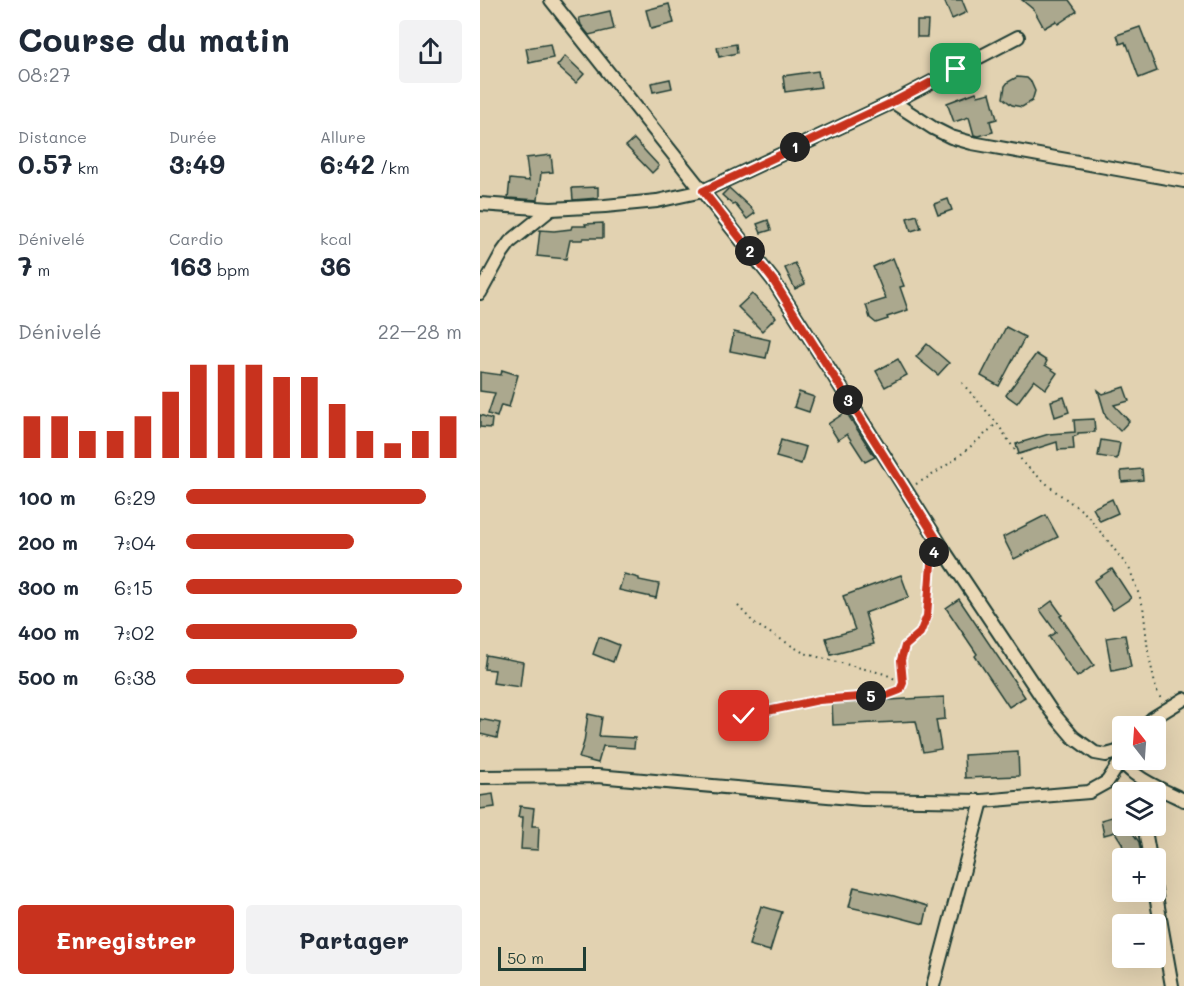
<!DOCTYPE html>
<html lang="fr">
<meta charset="utf-8">
<style>
:root{--surface:#fff;--page:#f2f2f3;--text:#1f2937;--muted:#747a83;--accent:#c8321e}
body{margin:0;font-family:Mali,sans-serif;background:var(--page);color:var(--text);height:100vh;display:flex;flex-direction:column;font-size:22px;white-space:nowrap}
*{box-sizing:border-box;margin:0}
p{font-size:20px;color:var(--muted)}
.icon{flex:none;width:33px;height:33px;fill:none;stroke:currentColor;stroke-width:2;stroke-linecap:round;stroke-linejoin:round}
.map{position:relative;flex:1;overflow:hidden}
.drawer{display:flex;flex-direction:column;background:var(--surface);width:480px}
.drawer>*{flex:none}
.needle{width:39px;rotate:343deg}
.tools{position:absolute;left:632px;top:716px;display:grid;gap:12px}
.tools a{display:grid;place-items:center;width:54px;height:54px;border-radius:6px;background:var(--surface);box-shadow:0 6px 24px #0002;font-size:30px}
.scale{position:absolute;left:18px;bottom:15px;width:88px;box-sizing:border-box;padding-left:6px;border:3px solid #1f3d34;border-top:0;font-size:16px;line-height:21px;white-space:nowrap;color:#1f3d34;-webkit-text-stroke:4px #ead8b6;paint-order:stroke}
.pin{position:absolute;display:grid;place-items:center;width:51px;height:51px;color:#fff;margin:-26px;border-radius:12px;box-shadow:0 3px 9px #0006}
.km{position:absolute;width:30px;height:30px;margin:-15px;border-radius:50%;background:#222;color:#fff;font-size:16px;line-height:30px;text-align:center}
.round{display:grid;place-items:center;flex:none;width:63px;height:63px;border-radius:6px;background:var(--page)}
.head{display:flex;align-items:center;justify-content:space-between;height:102px;padding:0 18px}
h1{font-size:33px;font-weight:800;line-height:45px}
.metrics{display:grid;grid-template-columns:repeat(3,1fr);gap:9px;height:102px;padding:6px 18px}
.metrics div{display:grid;align-content:center}
.metrics b{font-size:26px;font-weight:800}
.metrics small{font-size:16px;font-weight:400}
.metrics p{font-size:16px}
.chart{height:168px;padding:12px 18px}
.chart p{display:flex;justify-content:space-between}
.chart svg{width:100%;height:108px;margin-top:6px;stroke:var(--accent);stroke-width:6}
.action{display:flex;gap:12px;margin-top:auto;padding:12px 18px}
.action a{flex:1;height:69px;border-radius:6px;background:var(--accent);color:#fff;font-size:24px;font-weight:800;line-height:69px;text-align:center}
.action a+a{background:var(--page);color:var(--text)}
ul{padding:0 18px;list-style:none;font-size:20px}
li{display:grid;grid-template-columns:96px 72px 1fr;align-items:center;height:45px}
li i{height:15px;border-radius:8px;background:var(--accent)}
main{display:flex;flex:1;min-height:0}
.map>svg:first-child{display:block}
.building{fill:#aba88e;stroke:#1f3d34;stroke-width:1.5}
.lines{fill:none;stroke-linecap:round;stroke-linejoin:round}
.minor-casing{stroke:#1f3d34;stroke-width:16}
.path{stroke:#1f3d34;stroke-width:2;stroke-dasharray:1.5 4.5;stroke-linecap:butt}
.minor{stroke:#ead8b6;stroke-width:12}
.route-casing{stroke:#fff;stroke-width:12}
.route{stroke:#c8321e;stroke-width:8}
</style>
<main>
<section class="drawer">
<div class="head"><div><h1>Course du matin</h1><p>08:27</p></div><a class="round"><svg class="icon" aria-label="share" viewBox="0 0 24 24"><path d="M12 15V3M7 8l5-5 5 5M5 13v7h14v-7"/></svg></a></div>
<div class="metrics">
<div><p>Distance</p><b>0.57<small> km</small></b></div>
<div><p>Durée</p><b>3:49</b></div>
<div><p>Allure</p><b>6:42<small> /km</small></b></div>
</div>
<div class="metrics">
<div><p>Dénivelé</p><b>7<small> m</small></b></div>
<div><p>Cardio</p><b>163<small> bpm</small></b></div>
<div><p>kcal</p><b>36</b></div>
</div>
<div class="chart"><p><span>Dénivelé</span>22–28 m</p>
<svg viewBox="0 0 160 44" preserveAspectRatio="none"><path d="M5 44V27M15 44V27M25 44V33M35 44V33M45 44V27M55 44V17M65 44V6M75 44V6M85 44V6M95 44V11M105 44V11M115 44V22M125 44V33M135 44V38M145 44V33M155 44V27"/></svg>
</div>
<ul>
<li><b>100 m</b>6:29<i style="width:87%"></i></li>
<li><b>200 m</b>7:04<i style="width:61%"></i></li>
<li><b>300 m</b>6:15<i style="width:100%"></i></li>
<li><b>400 m</b>7:02<i style="width:62%"></i></li>
<li><b>500 m</b>6:38<i style="width:79%"></i></li>
</ul>
<div class="action"><a>Enregistrer</a><a>Partager</a></div>
</section>
<div class="map">
<svg width="704" height="986" viewBox="0 0 704 986">
<rect width="100%" height="100%" fill="#e2d2b1"/>
<filter id="ink" filterUnits="userSpaceOnUse"><feTurbulence type="fractalNoise" baseFrequency=".0167" numOctaves="2"/><feDisplacementMap in="SourceGraphic" scale="12" xChannelSelector="R" yChannelSelector="G"/><feConvolveMatrix kernelMatrix="1 2 1 2 8 2 1 2 1" color-interpolation-filters="sRGB"/></filter>
<g filter="url(#ink)">
<g class="building">
<path d="M464,0h18l5,12 -15,7z"/>
<path d="M542,0h47l8,11 -19,13 -2,-3 -12,7 -10,-18z"/>
<path d="M189,4l5,19 -23,6 -5,-19z"/>
<path d="M130,11l4,18 -25,6 -8,-10 -2,-7z"/>
<path d="M437,21h11l-1,16h-10z"/>
<path d="M660,27l17,44 -18,7 -12,-34 -1,1 -1,-3 -5,2 -3,-9z"/>
<path d="M70,44l3,14 -24,5 -3,-15z"/>
<path d="M256,44l1,9 -18,4 -2,-10z"/>
<path d="M85,56l19,18 -8,9 -19,-17z"/>
<path d="M338,71l3,16 -36,5 -2,-16z"/>
<path d="M537,77l10,1 4,4 4,9 -3,10 -10,6 -10,-2 -9,-7 2,-12 3,-4z"/>
<path d="M190,79l2,9 -19,4 -2,-9z"/>
<path d="M496,92l2,4 12,-3 7,26 -7,2 3,11 -14,4 -5,-1 -5,-18 -15,5 -7,-19z"/>
<path d="M154,139l25,27 -7,7 -26,-27z"/>
<path d="M71,155l2,17 -12,1 -3,27 -30,-2 2,-19 19,2 -3,-23z"/>
<path d="M118,187v11l-25,2 -1,-12z"/>
<path d="M249,188l22,20 4,5 -8,6 -12,-15 -2,1 -11,-10z"/>
<path d="M468,199l4,11 -14,5 -4,-11z"/>
<path d="M437,215l4,13 -10,3 -4,-13z"/>
<path d="M288,220l3,10 -10,3 -4,-9z"/>
<path d="M123,223v15h-20l-1,2h-12l-4,19 -29,-3 3,-26 14,1 17,-2 1,-3h14l-1,-2z"/>
<path d="M413,258l11,28 -4,1 8,23 -21,7 1,2 -12,4 -6,-5 -4,-13 20,-6 -13,-32z"/>
<path d="M315,263l10,21 -10,5 -10,-21z"/>
<path d="M272,294l24,23 -14,14 -24,-24z"/>
<path d="M526,327l19,10 -26,49 -18,-10z"/>
<path d="M254,332l36,8 -4,18 -36,-7z"/>
<path d="M447,344l22,19 -11,12 -22,-18z"/>
<path d="M556,354l11,7 -2,4 12,8 -11,16 -12,-9 -17,23 -11,-8z"/>
<path d="M418,359l9,16 -22,12 -9,-16z"/>
<path d="M22,370l16,5 -9,32 -8,-2 -4,12 -9,-3 7,-21 -15,-2v-19l21,3z"/>
<path d="M644,387l5,14 -15,4 15,16 -9,10 -14,-14 -8,-27 5,4z"/>
<path d="M319,392l15,5 -5,15 -15,-5z"/>
<path d="M584,397l5,15 -14,5 -4,-16z"/>
<path d="M366,412l29,45 -10,5 -18,-28 -9,6 -10,-16z"/>
<path d="M0,415l12,4 -1,9 -11,-1z"/>
<path d="M614,419l1,13 -17,1v2l-5,2 1,12 -16,1 -1,-8 -38,12 -3,-10 33,-10 26,-2 -1,-12z"/>
<path d="M301,440l25,7 -5,17 -25,-7z"/>
<path d="M621,440l19,3 -3,16 -19,-3z"/>
<path d="M662,469l1,11 -21,2 -1,-11z"/>
<path d="M632,499l6,14 -18,8 -7,-13z"/>
<path d="M566,515l12,22 -44,22 -11,-22z"/>
<path d="M632,569l19,29 -18,12 -19,-29z"/>
<path d="M144,574l15,4v2l20,4 -3,14 -37,-8z"/>
<path d="M421,575l8,22 -44,16 9,31 -43,11 -5,-17 29,-8 -12,-34z"/>
<path d="M479,599l66,98 -16,10 -34,-51 2,-2 -31,-46z"/>
<path d="M572,601l10,14 -2,1 34,49 -17,12 -28,-40 7,-5 -16,-22z"/>
<path d="M645,635l6,32 -19,4 -6,-33z"/>
<path d="M119,637l20,8 -6,17 -20,-8z"/>
<path d="M6,655l37,7 -3,25 -27,-4 2,-13 -11,-1z"/>
<path d="M464,697l1,22 -9,1 5,29 -18,3 -7,-31 -83,4 -1,-22z"/>
<path d="M108,714l14,3 -3,19 36,2 -1,10 -31,-2 -5,17 -19,-5 5,-16z"/>
<path d="M0,719l20,4 -3,15 -17,-4z"/>
<path d="M538,752l1,24 -54,2 -1,-23z"/>
<path d="M13,794l2,13 -15,2v-13z"/>
<path d="M40,806l14,2 -2,18h7l-1,24 -17,-1 2,-32h-5z"/>
<path d="M642,814v17l6,-5 11,16 3,16h-17l-3,-15 -7,-11 -11,3 -3,-15z"/>
<path d="M374,887l40,9 34,10 -4,18 -34,-9v1l-41,-9z"/>
<path d="M281,906l21,6 -12,39 -21,-6z"/>
</g>
<g class="lines">
<defs>
<g id="minor">
<path d="M71,0l222,280 174,275 104,156 22,26 22,16 11,2 11,-3 5,-4"/>
<path d="M413,102l40,26 18,9 21,6 212,38"/>
<path d="M0,204l71,5 54,-3 52,-5 46,-10 190,-89 125,-65"/>
<path d="M0,293l22,-40 8,-11 41,-33"/>
<path d="M665,726l8,-8 31,-19"/>
<path d="M639,756c8,20 46,35 65,44"/>
<path d="M0,777l117,-1 265,23 120,2 107,-9 18,-10 14,-21"/>
<path d="M664,825l6,33"/>
<path d="M675,890l17,96"/>
<path d="M453,986l49,-185"/>
</g>
</defs>
<use href="#minor" class="minor-casing"/>
<g class="path">
<path d="M482,383l35,40 27,41 31,27 29,21 28,34 18,24 13,36 5,45 8,38 5,10"/>
<path d="M436,484c31,-16 56,-38 81,-61"/>
<path d="M258,606l17,18 49,29 25,7 56,14 18,9"/>
<path d="M264,716l75,-16 68,-5 13,-5 3,-7 -2,-23 4,-14 15,-13 7,-17 6,-60"/>
</g>
<use href="#minor" class="minor"/>
</g>
</g>
<g class="lines" filter="url(#ink)">
<defs>
<path id="route" d="M264,716l75,-16 68,-5 13,-5 3,-7 -2,-23 4,-14 15,-13 7,-17 4,-52 5,-26 -163,-258 -70,-89 190,-89 63,-33"/>
</defs>
<use href="#route" class="route-casing"/>
<use href="#route" class="route"/>
</g>
</svg>
<div class="tools">
<a><svg class="needle" viewBox="-14 -14 28 28"><path d="M0-13l5 13h-10z" fill="#e53935"/><path d="M0 13l5-13h-10z" fill="#747a83"/></svg></a>
<a><svg class="icon" aria-label="layers" viewBox="0 0 24 24"><path d="M12 4l9 5-9 5-9-5zM3 14l9 5 9-5"/></svg></a>
<a>+</a>
<a>−</a>
</div>
<div class="scale">50 m</div>
<div class="pin" style="left:476px;top:69px;background:#1e9e55"><svg class="icon" aria-label="arrive" viewBox="0 0 24 24"><path d="M6 21V4h12l-3 4 3 4H6"/></svg></div>
<div class="pin" style="left:264px;top:716px;background:#d93025"><svg class="icon" aria-label="check" viewBox="0 0 24 24"><path d="M5 12l5 5 9-10"/></svg></div>
<b class="km" style="left:315px;top:147px">1</b>
<b class="km" style="left:270px;top:251px">2</b>
<b class="km" style="left:368px;top:400px">3</b>
<b class="km" style="left:454px;top:552px">4</b>
<b class="km" style="left:391px;top:696px">5</b>
</div>
</main>
